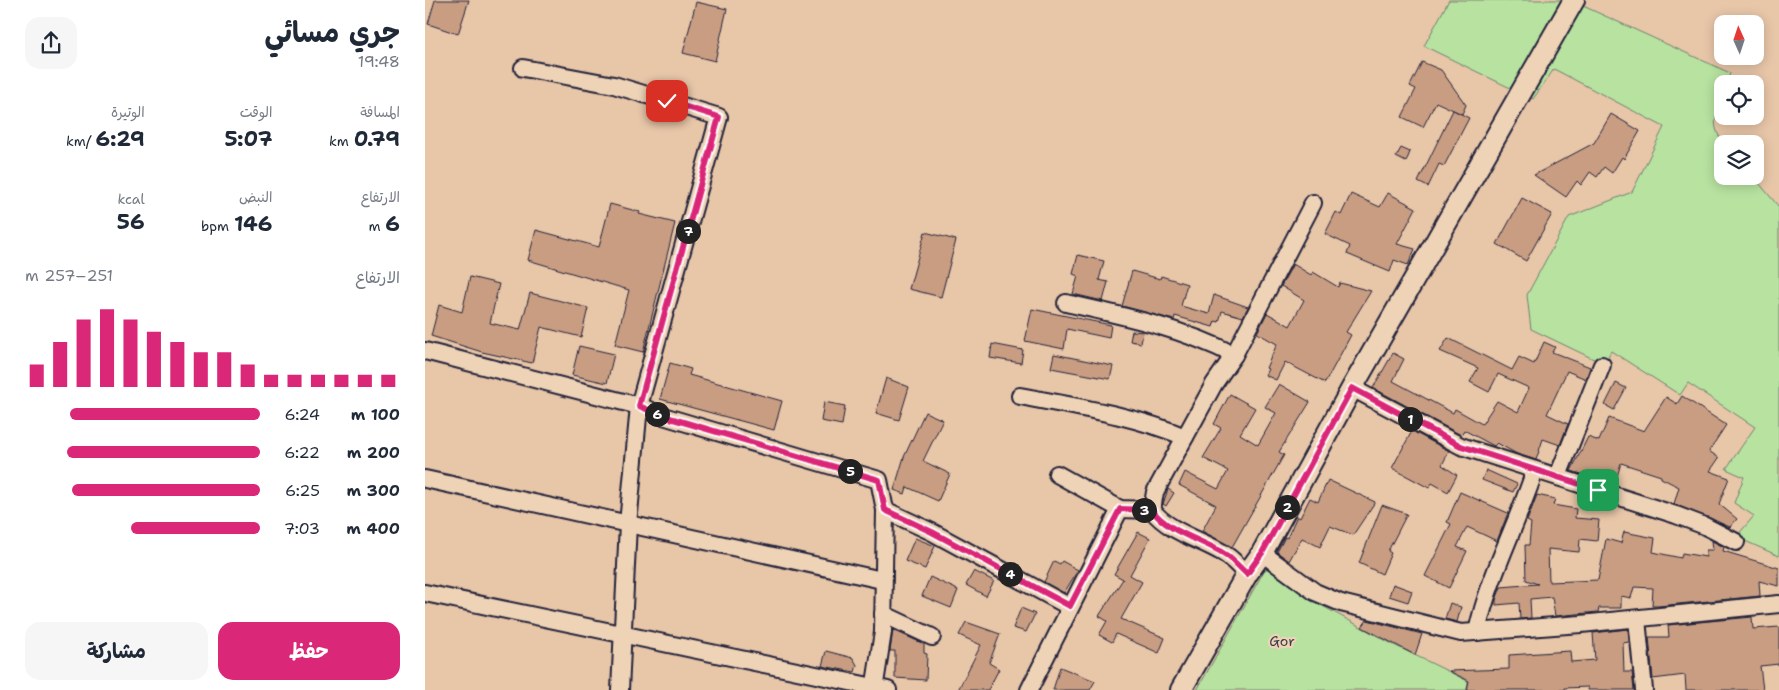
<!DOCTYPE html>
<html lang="ar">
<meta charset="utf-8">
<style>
:root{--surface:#fff;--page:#f6f6f7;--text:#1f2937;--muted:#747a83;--accent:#db2777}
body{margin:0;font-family:"Shantell Sans","Playpen Sans Arabic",sans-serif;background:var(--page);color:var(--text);direction:rtl;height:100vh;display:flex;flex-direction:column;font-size:19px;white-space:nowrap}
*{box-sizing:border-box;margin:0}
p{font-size:16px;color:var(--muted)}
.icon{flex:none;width:28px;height:28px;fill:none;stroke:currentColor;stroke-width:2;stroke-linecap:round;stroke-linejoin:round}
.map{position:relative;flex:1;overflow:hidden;direction:ltr}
.sheet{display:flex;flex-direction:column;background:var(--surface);width:425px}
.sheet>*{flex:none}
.needle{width:32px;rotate:357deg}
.fabs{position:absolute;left:1289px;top:15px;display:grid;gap:10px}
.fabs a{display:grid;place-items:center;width:50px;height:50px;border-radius:10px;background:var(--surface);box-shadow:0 2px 12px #0003;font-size:25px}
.pin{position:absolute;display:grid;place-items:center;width:42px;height:42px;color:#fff;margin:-21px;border-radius:10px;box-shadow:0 2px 8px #0006}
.km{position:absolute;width:25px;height:25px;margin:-12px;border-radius:50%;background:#222;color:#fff;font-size:14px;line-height:25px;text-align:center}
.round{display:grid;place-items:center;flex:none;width:52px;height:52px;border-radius:15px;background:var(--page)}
.summary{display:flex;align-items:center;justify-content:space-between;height:85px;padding:0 25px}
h1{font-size:28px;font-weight:700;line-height:38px}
.figures{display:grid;grid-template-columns:repeat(3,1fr);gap:8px;height:85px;padding:5px 25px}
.figures div{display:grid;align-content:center}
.figures b{font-size:21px;font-weight:700}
.figures small{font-size:14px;font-weight:400}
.figures p{font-size:14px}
.chart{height:140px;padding:10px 25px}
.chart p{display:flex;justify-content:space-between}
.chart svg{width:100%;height:90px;margin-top:5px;stroke:var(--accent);stroke-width:6}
.cta{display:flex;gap:10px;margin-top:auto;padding:10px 25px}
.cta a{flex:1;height:58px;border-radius:15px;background:var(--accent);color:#fff;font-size:20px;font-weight:700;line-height:58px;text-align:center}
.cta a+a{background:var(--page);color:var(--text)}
ul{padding:0 25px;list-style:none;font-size:16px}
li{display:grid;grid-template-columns:80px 60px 1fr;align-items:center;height:38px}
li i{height:12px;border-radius:6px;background:var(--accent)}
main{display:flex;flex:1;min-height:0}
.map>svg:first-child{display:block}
.green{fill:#b7e2a0;stroke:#6c826e}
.building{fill:#c99d82;stroke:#22223b}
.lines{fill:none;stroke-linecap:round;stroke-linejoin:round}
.minor-casing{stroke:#22223b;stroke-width:20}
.major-casing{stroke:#22223b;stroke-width:24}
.minor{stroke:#efd3b6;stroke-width:16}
.major{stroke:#efd3b6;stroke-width:20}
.route-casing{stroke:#fff;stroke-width:10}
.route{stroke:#db2777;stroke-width:6}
.labels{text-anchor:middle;stroke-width:4.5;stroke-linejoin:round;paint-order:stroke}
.park-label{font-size:14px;fill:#383f4a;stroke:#efd3b6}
</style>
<main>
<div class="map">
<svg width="1354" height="690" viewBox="0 0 1354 690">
<rect width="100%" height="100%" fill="#e8c6a8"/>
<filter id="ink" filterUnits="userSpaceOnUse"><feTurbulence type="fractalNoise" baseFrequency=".02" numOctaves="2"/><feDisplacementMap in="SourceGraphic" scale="10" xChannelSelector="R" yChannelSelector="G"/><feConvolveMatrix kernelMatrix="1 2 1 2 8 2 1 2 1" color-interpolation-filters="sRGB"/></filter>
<g filter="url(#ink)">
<g class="green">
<path d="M1024,0h121l160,73 -4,11h-3c-1,24 -18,38 2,60h-2v32h30l26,31v349l-43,-19 18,-21 -20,-13 10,-26 -18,-8 29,-42 -67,-44 -8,12 -69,-44 -7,13 -73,-35 -4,-34 42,-78 63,-25 32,-65 -110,-58 -21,30 -109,-53z"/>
<path d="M846,565l46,38 77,42 74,36 -1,9h-270l67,-119z"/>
</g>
<g class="building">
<path d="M10,0h34l-11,34 -30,-10z"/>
<path d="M271,2l31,7 -12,52 -32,-8z"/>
<path d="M997,62l19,8 25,35 -4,9 -26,-12 -13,25 -21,-10 14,-28 -6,-3z"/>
<path d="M1028,110l16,8 -25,48 -5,-2 -11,23 -10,-5z"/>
<path d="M1186,114l29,17 -16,28 -2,-2 -10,16 -8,-6 -7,10 -7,-5 -9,13 -4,-4 -11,16 -32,-22 60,-32z"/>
<path d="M976,148l9,4 -4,10 -10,-5z"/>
<path d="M963,193l28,15 -19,36 18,5 -7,16 -14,-5 -4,12 -43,-18 3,-8 -25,-12 11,-22 5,3 10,-21 29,13z"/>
<path d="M1097,198l30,16 -26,47 -29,-17z"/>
<path d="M185,204l30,8 -1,2 36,9 -32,129 -28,-7 14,-55 -101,-30 8,-30 63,17z"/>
<path d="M500,232l31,8 -15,57 -32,-8z"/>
<path d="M653,255l26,6 -5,19 9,2 -5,19 -30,-7 5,-18 -5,-2z"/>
<path d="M868,264l18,11 2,-3 25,15 2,-4 31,8 -25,41 5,3 -26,48 -40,-21 -9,18 -11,-5 3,-6 -2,-1 11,-24 -20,-11 10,-20 23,13 14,-26 -23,-14z"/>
<path d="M707,271l28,8 1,-3 26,8 -6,22 28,8 5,-19 34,12 -5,10 -21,-6 -3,11 -4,-1 -2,6 -38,-11 -1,4 -52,-14z"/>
<path d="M45,277l29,7 -9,39 30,7 10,-37 58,15 -7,29 -40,-10 -9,36 -50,-11 -51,-16 8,-31 23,7z"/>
<path d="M607,309l79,16 -2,13 -42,-9 -3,20 -39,-8z"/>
<path d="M707,331l11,1 -2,11 -11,-2z"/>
<path d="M1023,338l64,32 7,-13 15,7 10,-22 11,5 -3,5 38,15 -4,12 -19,-8 -20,43 21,10 -8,21 -17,-6 -7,21 -19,-6 -20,-11 -3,3 -30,-16 -3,5 -88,-47 20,-35 11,6 -11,22 60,32 2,-4 27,15 15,-23 21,11 11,-24 -31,-14 -9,18 -19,-10 8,-14 -38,-17z"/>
<path d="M567,344l31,6 -2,13 -31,-5z"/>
<path d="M154,346l35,8 -7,29 -35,-8z"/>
<path d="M629,354l59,12 -3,13 -59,-11z"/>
<path d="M245,363l21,6 -2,6 93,26 -8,29 -114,-31z"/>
<path d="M461,378l23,9 -10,33 -23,-7z"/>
<path d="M1191,383l10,5 -12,22 -9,-5z"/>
<path d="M854,384l31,18 -31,50 5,3 -52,92 -30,-16 14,-26 -37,-20 6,-13 33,17 10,-18 -25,-13 18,-30 -7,-4 16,-30 25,14 -15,26 18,11 18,-32 -11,-6z"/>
<path d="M1257,396l44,29 -17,26 10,7 -9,13 19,7 -10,26 18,15 -7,8 -56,-23 5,-17 -18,-9v-2l-40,-13 -5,17 -20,-6 -1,4 -24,-7 17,-34 11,4 10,-23 35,13 22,-34 11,7z"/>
<path d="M399,402l21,4 -3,19 -21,-4z"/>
<path d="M500,412l18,8 -20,41 27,13 -12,27 -31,-14 -2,7 -11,-4 10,-33z"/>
<path d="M987,431l37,20 -7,14 15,10 -9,17 -16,-9 -3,5 -37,-20z"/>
<path d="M1061,470l31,14 -4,8 -31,-12z"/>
<path d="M903,480l47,22 -22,33 -23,-9 -10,21 -18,-9 -13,23 -12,-9 8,-15 2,1 10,-22 3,2 10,-20 8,4z"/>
<path d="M743,489l6,4 -8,13 -3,-2z"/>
<path d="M1035,492l48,21 -11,28 -30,-14 -10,20 10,4 -18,37 -24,-12 26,-52 -4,-2z"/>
<path d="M1112,495l18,4 -2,6 23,4 -1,9 24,2 -2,21 -17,-2 -1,13 -31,-3 1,33 49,-2 8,-41 15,4 3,-11 31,6 -2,14 28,6 1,-5 24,4v-7h7l-1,-9 12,6 -1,4 56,17v18l-20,-5 1,15 -102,10h-6l1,-18 -19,-1 -3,11 -10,-2v12h-22l-1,4 -43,4 -3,-19 -22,2 1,19 -11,1 -1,-16 -23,2v-5l5,-13 37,-3 -12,-4 -1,-35h4l2,-22 -4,-2z"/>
<path d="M957,505l25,9 -19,37 3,2 -9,21 -23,-11z"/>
<path d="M713,532l12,6 -20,37 12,7 -21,37 44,19 -6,15 -43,-19 -4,8 -13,-7 8,-14 -8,-5 24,-37 -9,-5z"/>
<path d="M490,538l20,8 -10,23 -20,-8z"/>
<path d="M629,561l6,3 2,-3 16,9 -14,23 -20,-11z"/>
<path d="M549,571l20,10 -8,15 -20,-11z"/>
<path d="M505,577l28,13 -7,18 -29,-12z"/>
<path d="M968,584l19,7 -4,11 -19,-6z"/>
<path d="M1025,603l11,4 -4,15 -12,-3z"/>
<path d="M596,608l14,6 -9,18 -13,-4z"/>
<path d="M1327,617l1,12 26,-2v37l-19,2 3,24h-77l-1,-15 -32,4 -4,-42h20l-1,-12z"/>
<path d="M942,620l55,14 -7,21 -53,-28z"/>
<path d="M541,622l34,12 -11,29 10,6 -11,21h-30l23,-45 -22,-10z"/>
<path d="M1203,629l1,13 -6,1 1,29h8l2,18h-46v-3l-23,1v2h-98l2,-9 -20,-10 60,-2v-14l61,-4 1,11 24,-2 -2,-27z"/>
<path d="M468,630l31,14v9l3,1 -1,26 -31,-2v-27h-5z"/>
<path d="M401,651l27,7 4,7 -2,7 -33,-6z"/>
<path d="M635,667l35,14 -5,9h-37z"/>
</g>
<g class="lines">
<defs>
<g id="minor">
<path d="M98,68l91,17 105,32 -80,289 -11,118 -8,166"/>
<path d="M641,303c58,13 116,25 168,52"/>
<path d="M0,351l214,55 24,10 216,64 6,30 -2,122 -9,58"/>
<path d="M927,388l109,58 215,69 29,11 31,16"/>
<path d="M595,396c56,11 113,19 165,41"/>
<path d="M632,474l63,35 32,1c17,22 48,29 71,43 9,5 16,14 24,21"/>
<path d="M1133,476l44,-111"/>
<path d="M0,479l457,101"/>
<path d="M460,510l47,22 138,75"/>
<path d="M727,510l3,-18 59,-108 20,-29 79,-152"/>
<path d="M837,553l53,39 26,11 120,30 120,-9 198,-20"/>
<path d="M0,593l463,97"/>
<path d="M458,614l49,23"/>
<path d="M1212,619l7,71"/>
<path d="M1052,632c12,-56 40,-107 58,-162"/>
<path d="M604,690l91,-181"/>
</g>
<path id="major" d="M756,690l66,-116 15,-21 90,-165 222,-388"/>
</defs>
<use href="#minor" class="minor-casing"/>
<use href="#major" class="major-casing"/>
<use href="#minor" class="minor"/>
<use href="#major" class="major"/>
</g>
</g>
<g class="lines" filter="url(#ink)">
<defs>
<path id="route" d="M242,101l52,16 -80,289 24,10 216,64 6,30 47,22 138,74 50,-97 32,1c16,22 48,29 71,43 9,5 16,14 24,21l15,-21 90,-165 109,58 137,44"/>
</defs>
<use href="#route" class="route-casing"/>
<use href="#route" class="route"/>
</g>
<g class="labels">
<g class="park-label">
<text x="857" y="646">Gor</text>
</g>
</g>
</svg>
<div class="fabs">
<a><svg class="needle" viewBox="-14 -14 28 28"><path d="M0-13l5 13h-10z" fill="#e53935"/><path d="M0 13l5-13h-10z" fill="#747a83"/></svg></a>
<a><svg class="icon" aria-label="locate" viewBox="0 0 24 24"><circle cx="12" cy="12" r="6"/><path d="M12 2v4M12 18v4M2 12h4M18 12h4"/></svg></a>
<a><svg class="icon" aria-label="layers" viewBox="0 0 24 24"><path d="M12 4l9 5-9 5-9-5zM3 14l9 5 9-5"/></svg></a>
</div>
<div class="pin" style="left:1173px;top:490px;background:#1e9e55"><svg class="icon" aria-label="arrive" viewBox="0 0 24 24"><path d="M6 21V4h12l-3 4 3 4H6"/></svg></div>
<div class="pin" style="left:242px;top:101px;background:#d93025"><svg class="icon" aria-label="check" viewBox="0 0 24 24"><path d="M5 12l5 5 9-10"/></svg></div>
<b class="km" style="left:985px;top:419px">1</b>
<b class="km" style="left:862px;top:507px">2</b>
<b class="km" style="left:719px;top:510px">3</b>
<b class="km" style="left:585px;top:574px">4</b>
<b class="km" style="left:425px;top:471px">5</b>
<b class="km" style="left:232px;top:414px">6</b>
<b class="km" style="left:263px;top:231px">7</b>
</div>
<section class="sheet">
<div class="summary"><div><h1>جري مسائي</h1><p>19:48</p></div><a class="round"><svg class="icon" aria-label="share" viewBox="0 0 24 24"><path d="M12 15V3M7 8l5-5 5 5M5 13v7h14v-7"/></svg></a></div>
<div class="figures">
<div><p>المسافة</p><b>0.79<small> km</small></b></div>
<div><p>الوقت</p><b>5:07</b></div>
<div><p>الوتيرة</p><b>6:29<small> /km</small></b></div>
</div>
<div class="figures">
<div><p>الارتفاع</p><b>6<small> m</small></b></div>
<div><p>النبض</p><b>146<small> bpm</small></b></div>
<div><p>kcal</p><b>56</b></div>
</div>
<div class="chart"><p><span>الارتفاع</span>251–257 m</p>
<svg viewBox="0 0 160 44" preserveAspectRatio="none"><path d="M5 44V33M15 44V22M25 44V11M35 44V6M45 44V11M55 44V17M65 44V22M75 44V27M85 44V27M95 44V33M105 44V38M115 44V38M125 44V38M135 44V38M145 44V38M155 44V38"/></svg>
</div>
<ul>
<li><b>100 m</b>6:24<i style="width:81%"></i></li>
<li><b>200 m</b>6:22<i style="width:82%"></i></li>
<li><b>300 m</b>6:25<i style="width:80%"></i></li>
<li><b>400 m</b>7:03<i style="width:55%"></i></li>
</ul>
<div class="cta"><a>حفظ</a><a>مشاركة</a></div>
</section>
</main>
